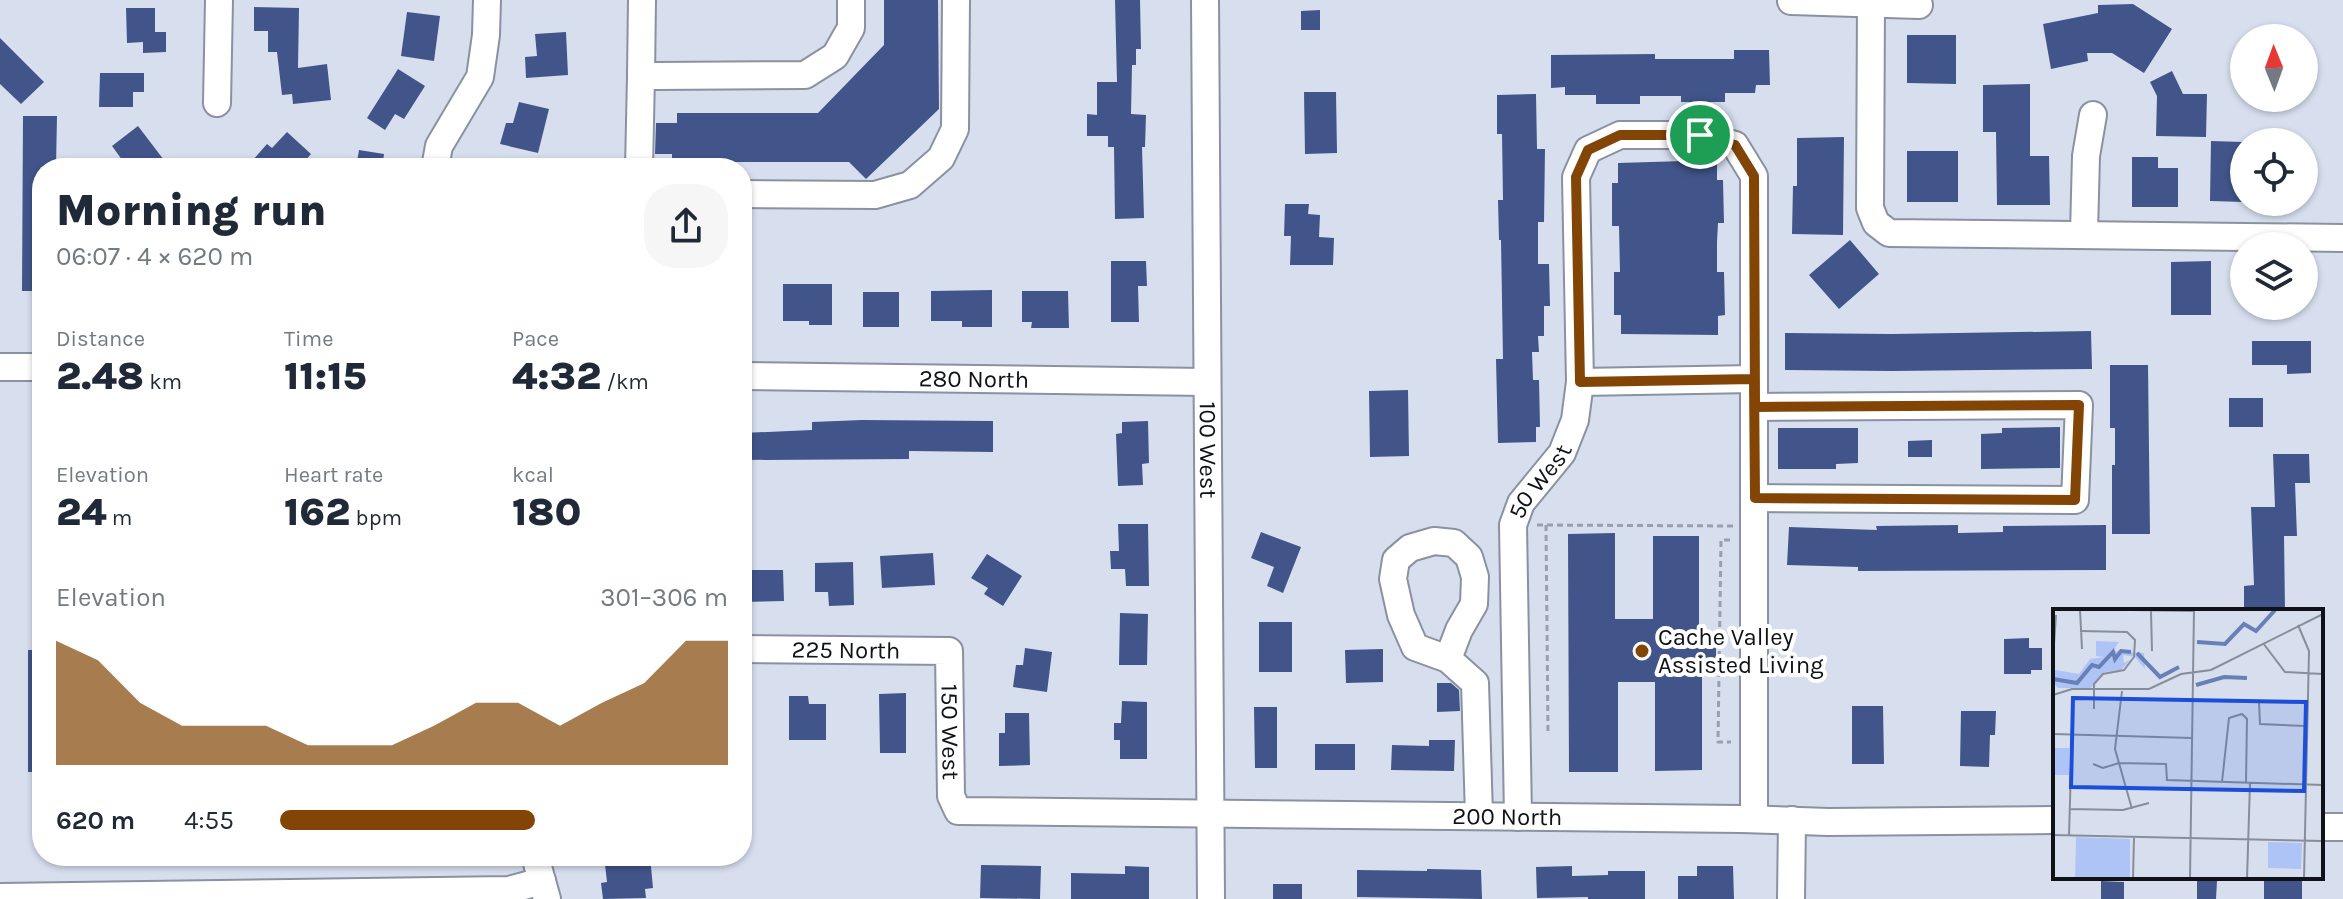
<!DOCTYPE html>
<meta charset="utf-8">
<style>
:root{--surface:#fff;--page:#f6f6f7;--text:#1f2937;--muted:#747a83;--accent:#834506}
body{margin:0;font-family:Karla,sans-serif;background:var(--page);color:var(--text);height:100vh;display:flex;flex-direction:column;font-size:30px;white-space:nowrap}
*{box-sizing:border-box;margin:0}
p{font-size:26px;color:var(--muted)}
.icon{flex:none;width:44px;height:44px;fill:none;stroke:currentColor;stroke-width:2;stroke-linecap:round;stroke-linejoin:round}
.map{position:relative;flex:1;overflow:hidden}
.side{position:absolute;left:32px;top:158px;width:720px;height:708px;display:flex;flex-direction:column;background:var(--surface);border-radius:32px;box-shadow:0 2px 6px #0004}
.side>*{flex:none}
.needle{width:52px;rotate:359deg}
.buttons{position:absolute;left:2230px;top:24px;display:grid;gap:16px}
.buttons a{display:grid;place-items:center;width:88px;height:88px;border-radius:50%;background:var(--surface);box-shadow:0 2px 6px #0004;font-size:40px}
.pin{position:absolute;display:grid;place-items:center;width:68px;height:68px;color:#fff;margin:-34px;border:4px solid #fff;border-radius:50%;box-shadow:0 2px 8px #0007}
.round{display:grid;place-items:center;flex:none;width:84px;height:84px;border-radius:32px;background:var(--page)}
.head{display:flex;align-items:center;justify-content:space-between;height:136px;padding:0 24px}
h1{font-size:44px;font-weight:800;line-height:60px}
.metrics{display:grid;grid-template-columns:repeat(3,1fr);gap:12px;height:136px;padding:8px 24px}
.metrics div{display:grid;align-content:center}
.metrics b{font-size:40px;font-weight:800}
.metrics small{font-size:22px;font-weight:400}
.metrics p{font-size:22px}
.chart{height:224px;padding:16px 24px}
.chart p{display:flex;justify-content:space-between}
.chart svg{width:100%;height:144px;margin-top:8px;fill:var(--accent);opacity:.7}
ul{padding:0 24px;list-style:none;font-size:26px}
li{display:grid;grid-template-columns:128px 96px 1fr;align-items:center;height:60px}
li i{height:20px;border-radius:10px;background:var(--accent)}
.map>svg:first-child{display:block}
.building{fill:#41558a}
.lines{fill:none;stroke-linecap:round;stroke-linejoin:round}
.minor-casing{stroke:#8a91a0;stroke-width:30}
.path{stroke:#999fac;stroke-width:3;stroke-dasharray:6 4;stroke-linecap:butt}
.minor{stroke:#fff;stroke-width:26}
.route-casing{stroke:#fff;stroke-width:16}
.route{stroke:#834506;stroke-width:10}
.poi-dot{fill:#834506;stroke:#fff;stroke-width:3}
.labels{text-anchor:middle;stroke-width:8;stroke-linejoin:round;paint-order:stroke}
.street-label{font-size:24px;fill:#0f1217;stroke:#fff}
.poi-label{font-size:24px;fill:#0f1217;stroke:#fff;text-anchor:start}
.inset-river{fill:none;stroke:#687fb7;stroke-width:4}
.inset-road{fill:none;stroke:#878d99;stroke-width:2}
.view{fill:#1d4ed8;fill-opacity:0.15;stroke:#1d4ed8;stroke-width:4}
.inset-edge{fill:none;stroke:#0f1217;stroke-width:4}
</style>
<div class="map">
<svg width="2343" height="899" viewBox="0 0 2343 899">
<rect width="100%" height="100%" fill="#d7dfef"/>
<g class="building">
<path d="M884,0h54l1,109 -73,70 -17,-17h-177v-8h-17l1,-31h21v-10h141l66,-68z"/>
<path d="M1115,0h25l1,49h-5v16h-4l-1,49 15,1 -1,32h-3l2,71 -29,1 -1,-72h-6v-11h-21v-22l10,1v-33h20z"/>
<path d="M2133,4l39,25 -28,44 -32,-20h-25l1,8 -37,8 -8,-45 55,-11v-8z"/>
<path d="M254,7l45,1 -1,60 29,-4 4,36 -38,4 -1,-10 -10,1 -5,-43h-9v-21h-14z"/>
<path d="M126,8h29v24h11v20l-23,1v-11l-16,1z"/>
<path d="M1320,10v20h-19v-19z"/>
<path d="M407,12l33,4 -6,45 -33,-5z"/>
<path d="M566,32l2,43 -42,3 -1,-21 12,-1 -2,-22z"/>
<path d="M1907,35h49v49l-49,-1z"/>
<path d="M0,38l44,44 -23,22 -21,-20z"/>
<path d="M1734,50h35l1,35h-14l-1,8h-30v9h-44v-6h-41v8h-44v-9h-31v-8l-14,1v-33l104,-1v5h79z"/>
<path d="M398,69l27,17 -21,33 -9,-5 -10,16 -18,-12z"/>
<path d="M2172,71l11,23h24l-1,43 -50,-1 1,-40 -7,-14z"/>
<path d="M100,73h44v19h-11v15h-34z"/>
<path d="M2030,84v72h19l1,49h-53l-1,-73h-13v-47z"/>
<path d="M1304,92h32l1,61 -32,1z"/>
<path d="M1536,94l1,55h8l-1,73h-6v42h11l1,42h-6v30h-6l1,16h-7l1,28h6l1,47h-4v15l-38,1 -2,-84h7l-2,-119h-2l-1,-40h5l-1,-66h-5v-39z"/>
<path d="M519,102l30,7 -11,44 -38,-9 6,-21h7z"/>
<path d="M23,116h34l-1,52h-14v123h-20z"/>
<path d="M138,126l32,42h-42l-16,-22z"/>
<path d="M287,132l24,22 -12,14h-37l-9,-8 14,-16 5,4z"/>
<path d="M1844,137l-1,98 -51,-1 1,-48h4v-48z"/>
<path d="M2211,141l33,1v60l-34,-1z"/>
<path d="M359,150l25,4 -2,14h-26z"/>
<rect x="1907" y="151" width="51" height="51"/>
<path d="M2132,157h26v11h20v39h-46z"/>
<path d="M1717,160v20h6l1,43h-6l-1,19v30h7l1,43 -7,1v19l-97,-1v-19h-7v-43h6l-1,-46h-7v-43h6v-20z"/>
<path d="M1285,204h24l-1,10 12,1 -1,22 15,1 -1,27h-43l1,-29h-7z"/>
<path d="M1850,240l29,34 -40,35 -30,-34z"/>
<path d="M1111,261h35l1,25h-9l1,36h-28z"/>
<path d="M2211,261v54h-40v-53z"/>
<path d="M783,284h49v41h-23v-4h-26z"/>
<path d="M992,290v37h-30v-6h-31v-30z"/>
<path d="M1022,291h46l1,37h-38l1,-6h-10z"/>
<rect x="863" y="292" width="36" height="35"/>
<path d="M2091,331l1,38 -200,2 -107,-1v-37l107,1z"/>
<path d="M2252,341h59v32l-24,1v-9h-35z"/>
<path d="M2110,365h38l2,169h-38v-69h3v-37h-5z"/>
<path d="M1408,390l1,66 -39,1 -1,-66z"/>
<rect x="2229" y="398" width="34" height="29"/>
<path d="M862,420l131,1v31l-84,-1v8l-167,1v-27l70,-3v-8z"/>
<path d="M1148,421l1,42 -7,1 1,21 -25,1 -2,-52 6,-1v-11z"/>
<path d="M2060,427v41l-79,1v-35l21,-1v-5z"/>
<path d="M1778,428h80v35l-22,1v5h-58z"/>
<path d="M1932,440v17h-24v-16z"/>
<path d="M2273,454h36l1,29h-15l2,53h-13l1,75h-41v-25l10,-1 -3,-78h24z"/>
<path d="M1118,524h30l1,62h-23l-1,-17h-14l-1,-18h9z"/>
<path d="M1958,525v8l45,-1v-6l103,-1v45l-248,1v-4l-71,-2 2,-38 88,3 -1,-4z"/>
<path d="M1261,532l40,15 -18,46 -16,-7 7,-19 -23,-9z"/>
<path d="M1615,533v86h38v-83h46v97h17v35l-14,1v101l-47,1v-89h-37v90h-49l-1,-238z"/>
<path d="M933,553l2,32 -53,3 -2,-32z"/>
<path d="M987,554l35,22 -19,30 -19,-12 4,-6 -17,-10z"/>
<path d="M853,562l1,43 -25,1 -1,-14h-13v-29z"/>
<path d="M742,570h41l1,31 -42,1z"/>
<path d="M1120,613l28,1 -1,51h-28z"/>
<rect x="1259" y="622" width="33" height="50"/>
<path d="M2029,638v10h13v22h-11v4h-27v-35z"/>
<path d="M1025,648l27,4 -5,40 -34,-5 3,-22h7z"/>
<path d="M1383,649v33l-37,1 -1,-33z"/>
<rect x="28" y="650" width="14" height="122"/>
<path d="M1437,683h14l8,7 1,21 -23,1z"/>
<path d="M906,693v60h-26l-1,-59z"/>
<path d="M789,696h19l1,8h17v36h-37z"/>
<path d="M1122,701l25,1v57h-27v-19h-6v-17h7z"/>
<path d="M1852,706h31l1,58h-32z"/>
<path d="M1254,707h23v61h-22z"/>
<path d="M1961,711h35l-1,24h-5l-1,32 -29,-1z"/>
<path d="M1005,713h24l1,52 -31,1v-33h6z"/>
<path d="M1429,740h26l-1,31 -63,-1 1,-25 37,1z"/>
<rect x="1315" y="744" width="40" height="26"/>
<path d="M604,856h46l3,32 -8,1 1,9 -43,1 -2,-16 6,-1z"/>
<path d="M981,865l60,1 -1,33 -60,-1z"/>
<path d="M1125,866l24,1v32h-78v-26l54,1z"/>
<path d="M1572,866v10l36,-1v-4h37v28h-57v-2l-51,1 -1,-31z"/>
<path d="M1697,866h36l1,33h-56v-23h19z"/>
<path d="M1427,869l54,1 1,29 -125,-2v-27l70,1z"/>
<rect x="2264" y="877" width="38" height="22"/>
<path d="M2197,880l20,1 -1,18h-19z"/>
<path d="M2101,881l23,1v17h-23z"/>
<rect x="1273" y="884" width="29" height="15"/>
</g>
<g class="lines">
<defs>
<g id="minor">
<path d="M642,0l-1,76h14l150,-1 30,-19 16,-28v-28"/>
<path id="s1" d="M1205,0l6,899"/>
<path d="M1791,1l128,4"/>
<path d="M1871,4l-1,204 6,15 13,10 454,5"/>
<path d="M217,103l2,-103"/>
<path d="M435,168l4,-22 41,-69 6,-42 1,-35"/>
<path d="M639,168l2,-92"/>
<path d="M742,194l133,1 35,-10 31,-27 14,-29 1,-129"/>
<path d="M2084,233l2,-77 7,-41"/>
<path d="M0,367h42"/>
<path id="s2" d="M742,376l465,6"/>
<path d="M1580,382l174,-3"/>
<path d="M1755,498l320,2 4,-95 -324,2"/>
<path id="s3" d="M742,649l207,2 2,145 7,15 784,8 86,3 227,-2"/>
<path d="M1448,659l11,-29 15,-26 1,-27 -6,-20 -15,-14 -20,-2 -24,7 -14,12 -3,19 8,36 14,32 33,12 27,24 4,133"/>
<path id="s4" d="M1518,817l-5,-292 8,-22 41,-50 13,-33 5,-38 -4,-205 12,-27 32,-15h80l35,10 19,31v643"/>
<path d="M2321,827h22"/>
<path d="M535,856l12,43"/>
<path d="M0,897l509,-7 33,-9"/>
<path d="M1791,899l1,-79"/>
</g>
</defs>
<use href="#minor" class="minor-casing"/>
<g class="path">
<path d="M1537,525l196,1"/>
<path d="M1546,525l2,208"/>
<path d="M1730,540h-9l-3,202h13"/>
</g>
<use href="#minor" class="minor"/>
</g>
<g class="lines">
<defs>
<path id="route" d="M1700,135h-80l-32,15 -12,27 4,205 174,-3 1,119 320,2 4,-95 -324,2 -1,-231 -19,-31 -35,-10"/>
</defs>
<use href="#route" class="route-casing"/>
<use href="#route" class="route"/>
</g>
<circle class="poi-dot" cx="1642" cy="651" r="8"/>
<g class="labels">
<g class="street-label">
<text dy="8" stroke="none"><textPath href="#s2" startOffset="232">280 North</textPath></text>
<text dy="8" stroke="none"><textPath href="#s1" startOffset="450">100 West</textPath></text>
<text dy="8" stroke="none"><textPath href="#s4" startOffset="344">50 West</textPath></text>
<text dy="8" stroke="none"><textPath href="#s3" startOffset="104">225 North</textPath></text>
<text dy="8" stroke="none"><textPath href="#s3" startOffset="288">150 West</textPath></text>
<text dy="8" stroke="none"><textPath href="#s3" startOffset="918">200 North</textPath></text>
</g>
<g class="poi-label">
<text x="1658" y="645">Cache Valley<tspan x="1658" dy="28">Assisted Living</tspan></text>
</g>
</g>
<g transform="translate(2053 609)">
<rect width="270" height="270" fill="#d7dfef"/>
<path d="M43,32l23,1 -6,9 31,2 1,16 -10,-12 -12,-2 1,8 6,-3 -9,10 -16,2 -14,16h-33l-5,-5 2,-13 24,4 11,-15 14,-2 -8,-1zM0,139h16v27h-16zM23,228l54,2v40h-55zM215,233l34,1 -1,26 -33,-1z" fill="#afc4f6"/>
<path class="inset-river" d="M144,33l28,2 19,-20 12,7 20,-22M84,44l23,24 19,-10M0,70l24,4 15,-18 7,2 14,-15 2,7 6,-8 10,1M143,76l28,-8 23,1"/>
<path class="inset-road" d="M15,0l126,2M27,1l2,39M98,2l1,40M245,16l11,26 -5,228M27,22l47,1 8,8 -1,17 -10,13 -21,4 -9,10v25M210,34l22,29 38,2M0,50l3,-44M69,82l-7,58 17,60M0,86l19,-6h77l32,-15 30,-4 112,-56M206,93l1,22 46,2M0,125l139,4M40,155l10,4 16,-5 47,1 1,16 156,5M169,173l7,-64 13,-4 5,5 -1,63M18,178h54M17,200l53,1 26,-7M0,226l270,6M16,226l3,-101M80,270l1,-42M137,270l4,-270M194,270l3,-96"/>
<path class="view" d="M20,89l233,4 -2,89 -233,-4z"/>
<rect width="270" height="270" class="inset-edge"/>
</g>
</svg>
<div class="buttons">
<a><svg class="needle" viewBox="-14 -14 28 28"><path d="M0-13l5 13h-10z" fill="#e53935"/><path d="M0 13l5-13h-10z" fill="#747a83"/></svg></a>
<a><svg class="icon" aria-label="locate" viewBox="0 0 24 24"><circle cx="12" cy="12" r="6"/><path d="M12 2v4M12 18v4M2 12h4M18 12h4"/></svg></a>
<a><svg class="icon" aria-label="layers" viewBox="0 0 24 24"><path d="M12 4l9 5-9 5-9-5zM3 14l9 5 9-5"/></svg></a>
</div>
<div class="pin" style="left:1700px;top:135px;background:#1e9e55"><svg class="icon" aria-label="arrive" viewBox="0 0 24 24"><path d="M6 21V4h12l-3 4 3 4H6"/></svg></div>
<section class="side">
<div class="head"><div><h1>Morning run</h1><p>06:07 · 4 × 620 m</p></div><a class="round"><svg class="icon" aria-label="share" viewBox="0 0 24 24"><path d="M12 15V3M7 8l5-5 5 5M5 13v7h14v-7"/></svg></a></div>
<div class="metrics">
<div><p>Distance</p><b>2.48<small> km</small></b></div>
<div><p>Time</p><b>11:15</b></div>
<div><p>Pace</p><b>4:32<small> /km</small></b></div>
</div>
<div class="metrics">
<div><p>Elevation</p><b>24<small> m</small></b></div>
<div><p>Heart rate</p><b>162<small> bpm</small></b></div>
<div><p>kcal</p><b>180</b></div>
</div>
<div class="chart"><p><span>Elevation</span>301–306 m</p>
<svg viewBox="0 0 160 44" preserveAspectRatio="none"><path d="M0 44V6L10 12L20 25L30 32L40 32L50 32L60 38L70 38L80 38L90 32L100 25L110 25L120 32L130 25L140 19L150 6L160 6V44z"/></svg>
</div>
<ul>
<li><b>620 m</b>4:55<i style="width:57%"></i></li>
</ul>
</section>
</div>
